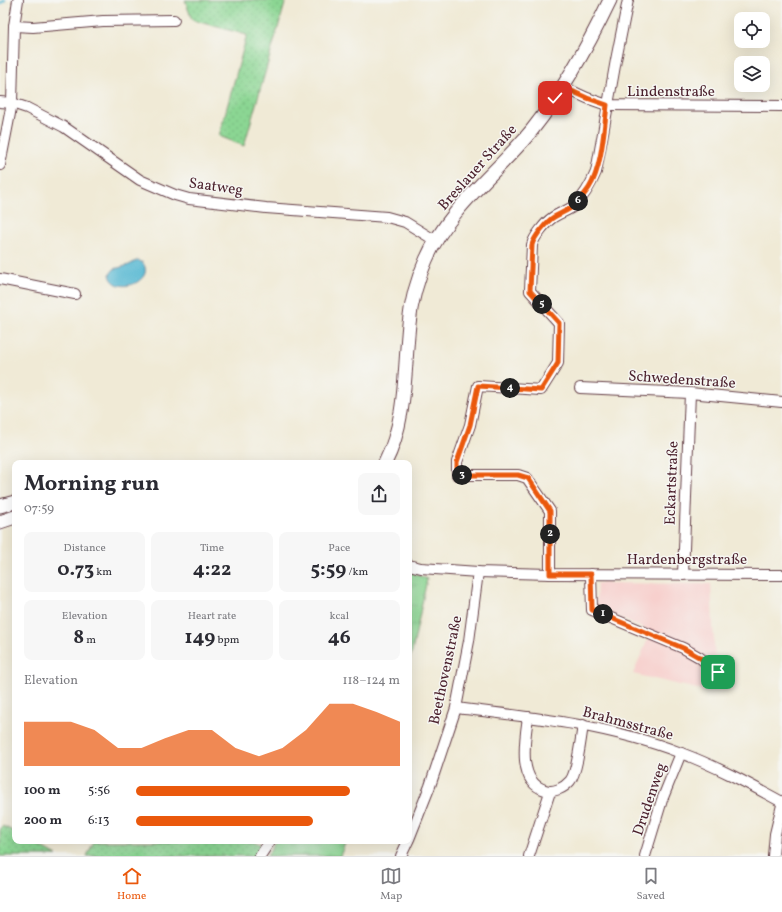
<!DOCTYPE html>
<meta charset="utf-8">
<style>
:root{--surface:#fff;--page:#f7f7f7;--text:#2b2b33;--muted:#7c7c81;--line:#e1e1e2;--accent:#ea580c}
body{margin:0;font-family:Vollkorn,serif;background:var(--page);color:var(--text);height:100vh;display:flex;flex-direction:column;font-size:15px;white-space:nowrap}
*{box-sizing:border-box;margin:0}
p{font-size:13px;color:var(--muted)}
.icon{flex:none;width:22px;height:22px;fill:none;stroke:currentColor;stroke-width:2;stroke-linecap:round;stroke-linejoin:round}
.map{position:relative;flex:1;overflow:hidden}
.details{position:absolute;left:12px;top:460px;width:400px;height:384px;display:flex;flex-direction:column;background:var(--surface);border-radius:8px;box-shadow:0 4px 16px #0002}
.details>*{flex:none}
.buttons{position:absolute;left:734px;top:12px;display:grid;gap:8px}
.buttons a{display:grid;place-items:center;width:36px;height:36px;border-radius:8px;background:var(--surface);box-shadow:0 4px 16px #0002;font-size:20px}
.pin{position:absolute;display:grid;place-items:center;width:34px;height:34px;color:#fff;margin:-17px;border-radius:8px;box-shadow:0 2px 6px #0006}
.km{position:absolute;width:20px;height:20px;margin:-10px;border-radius:50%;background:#222;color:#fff;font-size:11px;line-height:20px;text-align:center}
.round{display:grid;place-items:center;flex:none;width:42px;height:42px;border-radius:8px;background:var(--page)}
.headline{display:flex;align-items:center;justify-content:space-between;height:68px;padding:0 12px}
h1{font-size:22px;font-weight:700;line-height:30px}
.figures{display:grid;grid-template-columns:repeat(3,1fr);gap:6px;height:68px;padding:4px 12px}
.figures div{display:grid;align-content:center;border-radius:8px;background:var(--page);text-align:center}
.figures b{font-size:20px;font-weight:700}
.figures small{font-size:11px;font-weight:400}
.figures p{font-size:11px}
.chart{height:112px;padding:8px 12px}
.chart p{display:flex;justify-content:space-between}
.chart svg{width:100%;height:72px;margin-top:4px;fill:var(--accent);opacity:.7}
ul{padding:0 12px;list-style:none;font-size:13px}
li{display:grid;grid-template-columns:64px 48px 1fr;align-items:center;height:30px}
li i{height:10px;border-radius:5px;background:var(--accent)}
.tab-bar{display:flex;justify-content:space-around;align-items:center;height:56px;border-top:1px solid var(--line);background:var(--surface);font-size:11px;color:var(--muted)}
.tab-bar a{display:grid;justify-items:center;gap:2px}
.tab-bar .current{color:var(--accent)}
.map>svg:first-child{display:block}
.built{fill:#f7d0cd}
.grass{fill:url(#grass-tufts);stroke:#6a7a5f}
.garden{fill:url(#garden-dots);stroke:#6a7a5f}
.water{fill:#54b7d2;stroke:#4f6b7e}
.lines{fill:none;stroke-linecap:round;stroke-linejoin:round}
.stream{stroke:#54b7d2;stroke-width:2.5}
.minor-casing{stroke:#633d45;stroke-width:12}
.major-casing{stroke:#633d45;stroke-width:15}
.minor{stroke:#fff;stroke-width:10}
.major{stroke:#fff;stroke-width:13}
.route-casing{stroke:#fff;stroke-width:8}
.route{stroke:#ea580c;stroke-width:5}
.labels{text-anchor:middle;stroke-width:3;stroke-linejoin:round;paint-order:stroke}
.street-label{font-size:15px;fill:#4a1f2b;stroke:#f6f6f2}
</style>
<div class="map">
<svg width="782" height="856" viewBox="0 0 782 856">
<defs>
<pattern id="grass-tufts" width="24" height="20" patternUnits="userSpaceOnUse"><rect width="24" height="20" fill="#8bd693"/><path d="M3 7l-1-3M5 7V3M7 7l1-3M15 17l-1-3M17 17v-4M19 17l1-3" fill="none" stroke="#79b77f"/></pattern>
<pattern id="garden-dots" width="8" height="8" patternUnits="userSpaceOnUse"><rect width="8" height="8" fill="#8bd693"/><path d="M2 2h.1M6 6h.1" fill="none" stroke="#79b77f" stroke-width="1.8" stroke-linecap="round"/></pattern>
</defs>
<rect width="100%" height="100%" fill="#f6f6f2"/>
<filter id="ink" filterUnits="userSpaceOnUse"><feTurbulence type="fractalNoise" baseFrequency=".025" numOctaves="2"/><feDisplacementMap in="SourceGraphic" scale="8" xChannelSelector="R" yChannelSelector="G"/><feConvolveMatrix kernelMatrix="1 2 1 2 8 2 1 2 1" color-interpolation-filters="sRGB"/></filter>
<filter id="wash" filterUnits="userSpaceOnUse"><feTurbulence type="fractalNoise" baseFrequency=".012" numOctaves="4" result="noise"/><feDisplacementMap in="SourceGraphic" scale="16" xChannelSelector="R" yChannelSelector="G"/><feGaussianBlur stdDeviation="0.9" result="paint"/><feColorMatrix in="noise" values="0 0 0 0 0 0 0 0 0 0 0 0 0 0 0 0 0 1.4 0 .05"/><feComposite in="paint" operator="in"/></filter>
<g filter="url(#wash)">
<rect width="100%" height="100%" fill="#f0ead6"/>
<path class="built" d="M597,583l114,1 4,80 -10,-3 -3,29 -69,-16 18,-42 -55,-25z"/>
<g class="grass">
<path d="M409,571l18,8 -15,73 -3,10z"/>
<path d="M275,841h71l-6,15h-73z"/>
</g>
<g class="garden">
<path d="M185,0h101l-42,146 -25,-10 28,-101 -55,-15z"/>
<path d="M3,826l12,6v9h15l27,15h-57v-26z"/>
<path d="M94,841h160l9,5 -6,10h-170z"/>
</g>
<path class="water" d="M138,260l5,3c13,19 -30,34 -33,11l4,-5 15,-4z"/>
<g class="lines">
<path class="stream" d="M0,4l5,-4"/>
</g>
</g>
<g filter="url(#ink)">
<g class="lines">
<defs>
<g id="minor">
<path d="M14,26l19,1 70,-6 71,-1"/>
<path d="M563,87l24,11 20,7 175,1"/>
<path d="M0,102l12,1 15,5 37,19 76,53 35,15 14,4 77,9 121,9 18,5 31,19"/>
<path d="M0,165l12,-62 2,-77 4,-26"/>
<path d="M0,279l75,15"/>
<path d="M580,388l110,5 92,9"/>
<path d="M409,565l12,3 57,4 72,2 232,1"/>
<path d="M550,574v-63l-23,-33 -9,-3h-61v-13l13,-37 8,-39 63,4 17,-27 1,-40 -29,-32 2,-46c2,-8 13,-22 20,-27 7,-5 15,-7 22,-12 10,-9 17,-22 22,-34l20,-112 12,-60"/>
<path d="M591,574l1,36 91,38 16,9 19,15"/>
<path d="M683,575l7,-182"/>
<path d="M456,708c76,9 153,17 225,45 35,13 68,31 101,49"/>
<path d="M528,717c-3,22 -11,65 17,73 9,3 19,-2 25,-9 7,-8 11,-43 13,-56"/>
<path d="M409,839l21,-53 26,-78 13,-67 9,-69"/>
<path d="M260,856l10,-15"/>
<path d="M401,856l7,-15"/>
<path d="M529,856l21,-64"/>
<path d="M645,856l17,-56 19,-47"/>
<path d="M773,856l2,-22 7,-29"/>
</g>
<g id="major">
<path d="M385,463c22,-43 19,-93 24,-139 2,-22 8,-44 17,-64 23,-53 71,-87 106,-130 32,-40 56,-84 78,-130"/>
<path d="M0,506l15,-4"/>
<path d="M0,522l15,-5"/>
</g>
</defs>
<use href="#minor" class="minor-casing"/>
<use href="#major" class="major-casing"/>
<use href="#minor" class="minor"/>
<use href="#major" class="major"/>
</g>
</g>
<g class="lines" filter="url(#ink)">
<defs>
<path id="route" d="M555,98l8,-11 24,11 20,7c-3,24 -5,63 -18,83 -4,6 -9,12 -14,17 -6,5 -14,8 -21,12 -7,4 -20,20 -22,28l-2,46 29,32 -1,40 -17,27 -63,-4 -8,39 -13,37v13h61l10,3 22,33v63h41l1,36 91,38 16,9 19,15"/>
</defs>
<use href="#route" class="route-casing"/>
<use href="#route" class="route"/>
</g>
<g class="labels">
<g class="street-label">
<text x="671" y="96">Lindenstraße</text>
<text transform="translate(477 167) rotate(-48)" y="5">Breslauer Straße</text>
<text transform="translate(216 186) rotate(8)" y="5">Saatweg</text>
<text transform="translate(682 379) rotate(4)" y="5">Schwedenstraße</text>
<text transform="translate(671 483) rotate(-88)" y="5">Eckartstraße</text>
<text x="687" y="564">Hardenbergstraße</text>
<text transform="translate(445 670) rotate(-78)" y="5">Beethovenstraße</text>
<text transform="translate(628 723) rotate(15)" y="5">Brahmsstraße</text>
<text transform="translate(649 799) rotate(-71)" y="5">Drudenweg</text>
</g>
</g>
</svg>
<div class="buttons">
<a><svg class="icon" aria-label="locate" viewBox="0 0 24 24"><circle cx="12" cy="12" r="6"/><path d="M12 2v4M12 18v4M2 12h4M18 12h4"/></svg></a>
<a><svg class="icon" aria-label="layers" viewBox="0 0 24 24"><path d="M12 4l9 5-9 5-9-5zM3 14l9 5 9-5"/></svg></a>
</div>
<div class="pin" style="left:718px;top:672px;background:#1e9e55"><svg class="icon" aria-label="arrive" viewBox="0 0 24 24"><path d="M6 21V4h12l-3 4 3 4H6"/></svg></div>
<div class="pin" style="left:555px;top:98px;background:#d93025"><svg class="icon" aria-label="check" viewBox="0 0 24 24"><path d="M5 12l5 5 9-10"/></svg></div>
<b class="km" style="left:603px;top:614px">1</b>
<b class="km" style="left:550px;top:534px">2</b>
<b class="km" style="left:462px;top:475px">3</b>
<b class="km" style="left:510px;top:388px">4</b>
<b class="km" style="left:542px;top:304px">5</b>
<b class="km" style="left:578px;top:201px">6</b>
<section class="details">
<div class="headline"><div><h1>Morning run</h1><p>07:59</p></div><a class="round"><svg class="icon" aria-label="share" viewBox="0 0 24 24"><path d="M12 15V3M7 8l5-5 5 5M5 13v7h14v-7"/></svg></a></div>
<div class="figures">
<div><p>Distance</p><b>0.73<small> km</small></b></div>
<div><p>Time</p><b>4:22</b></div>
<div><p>Pace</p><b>5:59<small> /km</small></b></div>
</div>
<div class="figures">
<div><p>Elevation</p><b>8<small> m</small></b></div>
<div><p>Heart rate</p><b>149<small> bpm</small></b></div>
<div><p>kcal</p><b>46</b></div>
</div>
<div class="chart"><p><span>Elevation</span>118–124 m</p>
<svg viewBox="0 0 160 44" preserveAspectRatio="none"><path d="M0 44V17L10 17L20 17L30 22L40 33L50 33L60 27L70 22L80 22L90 33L100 38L110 33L120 22L130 6L140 6L150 11L160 17V44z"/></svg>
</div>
<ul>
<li><b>100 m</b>5:56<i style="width:81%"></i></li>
<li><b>200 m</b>6:13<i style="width:67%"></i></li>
</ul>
</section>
</div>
<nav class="tab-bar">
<a class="current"><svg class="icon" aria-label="home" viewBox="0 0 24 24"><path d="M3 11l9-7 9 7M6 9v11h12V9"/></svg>Home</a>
<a><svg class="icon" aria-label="map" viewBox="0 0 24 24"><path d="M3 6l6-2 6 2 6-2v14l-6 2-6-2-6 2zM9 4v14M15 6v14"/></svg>Map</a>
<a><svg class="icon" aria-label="saved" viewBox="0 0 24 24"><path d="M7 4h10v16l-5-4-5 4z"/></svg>Saved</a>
</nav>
